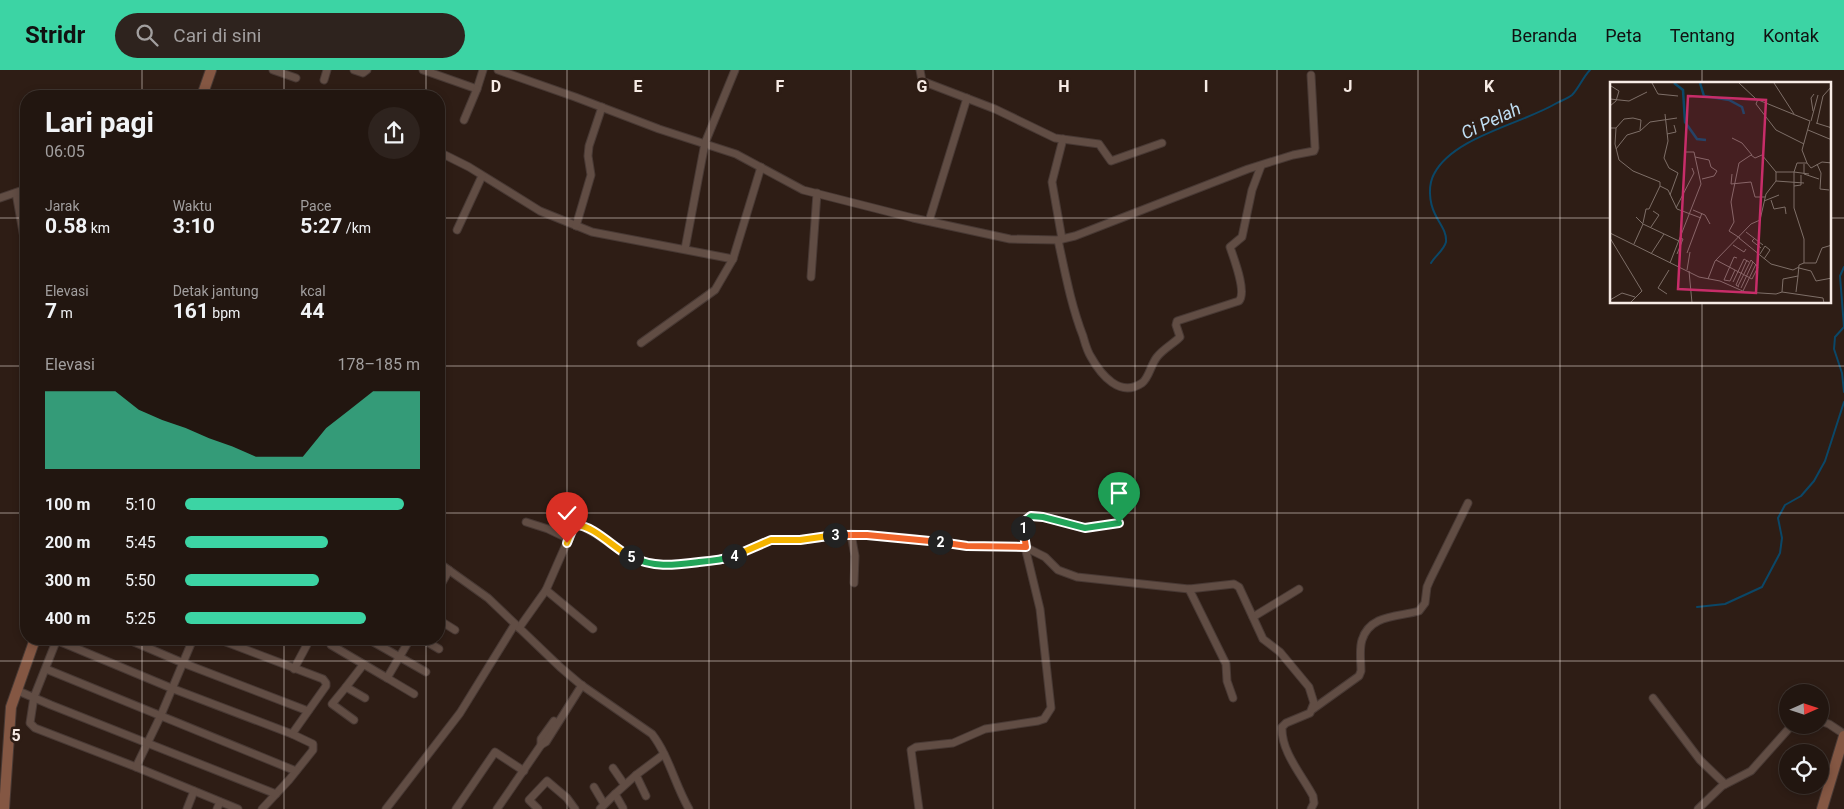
<!DOCTYPE html>
<html lang="id">
<meta charset="utf-8">
<style>
:root{--surface:#221610;--page:#2e231e;--text:#f1f3f6;--muted:#a29f9f;--line:#3f3530;--accent:#3cd4a4}
body{margin:0;font-family:Roboto,sans-serif;background:var(--page);color:var(--text);height:100vh;display:flex;flex-direction:column;font-size:19px;white-space:nowrap}
*{box-sizing:border-box;margin:0}
p{font-size:16px;color:var(--muted)}
.icon{flex:none;width:28px;height:28px;fill:none;stroke:currentColor;stroke-width:2;stroke-linecap:round;stroke-linejoin:round}
.map{position:relative;flex:1;overflow:hidden}
.drawer{position:absolute;left:20px;top:20px;width:425px;height:555px;display:flex;flex-direction:column;background:var(--surface);border-radius:20px;box-shadow:0 2px 8px #0003,0 0 0 1px var(--line)}
.drawer>*{flex:none}
.needle{width:32px;rotate:87deg}
.buttons{position:absolute;left:1779px;top:614px;display:grid;gap:10px}
.buttons a{display:grid;place-items:center;width:50px;height:50px;border-radius:50%;background:var(--surface);box-shadow:0 2px 8px #0003,0 0 0 1px var(--line);font-size:25px}
.pin{position:absolute;display:grid;place-items:center;width:42px;height:42px;color:#fff;margin:-51px -21px;border-radius:50% 50% 50% 0;rotate:-45deg;box-shadow:0 0 5px #0007}
.pin .icon{rotate:45deg}
.km{position:absolute;width:25px;height:25px;margin:-12px;border-radius:50%;background:#222;color:#fff;font-size:14px;line-height:25px;text-align:center}
.round{display:grid;place-items:center;flex:none;width:52px;height:52px;border-radius:26px;background:var(--page)}
.head{display:flex;align-items:center;justify-content:space-between;height:85px;padding:0 25px}
h1{font-size:28px;font-weight:700;line-height:38px}
.stats{display:grid;grid-template-columns:repeat(3,1fr);gap:8px;height:85px;padding:5px 25px}
.stats div{display:grid;align-content:center}
.stats b{font-size:21px;font-weight:700}
.stats small{font-size:14px;font-weight:400}
.stats p{font-size:14px}
.chart{height:140px;padding:10px 25px}
.chart p{display:flex;justify-content:space-between}
.chart svg{width:100%;height:90px;margin-top:5px;fill:var(--accent);opacity:.7}
ul{padding:0 25px;list-style:none;font-size:16px}
li{display:grid;grid-template-columns:80px 60px 1fr;align-items:center;height:38px}
li i{height:12px;border-radius:6px;background:var(--accent)}
header{display:flex;align-items:center;gap:30px;box-sizing:border-box;height:70px;padding:0 25px;background:var(--accent);color:#111}
header strong{font-size:24px}
nav{display:flex;gap:28px;margin-inline-start:auto;font-size:18px}
.search{width:350px;height:45px;background:var(--page);display:flex;align-items:center;gap:12px;box-sizing:border-box;padding:0 18px;border-radius:28px;color:var(--muted);font-size:19px}
.map>svg:first-child{display:block}
.lines{fill:none;stroke-linecap:round;stroke-linejoin:round}
.stream{stroke:#0b4767;stroke-width:2}
.street-casing{stroke:#483934;stroke-width:9}
.secondary-casing{stroke:#483934;stroke-width:12}
.street{stroke:#614d44;stroke-width:7}
.secondary{stroke:#845743;stroke-width:10}
.split-1-casing{stroke:#fff;stroke-width:10}
.split-2-casing{stroke:#fff;stroke-width:10}
.split-3-casing{stroke:#fff;stroke-width:10}
.split-4-casing{stroke:#fff;stroke-width:10}
.split-5-casing{stroke:#fff;stroke-width:10}
.split-6-casing{stroke:#fff;stroke-width:10}
.split-1{stroke:#22a559;stroke-width:6}
.split-2{stroke:#f0652b;stroke-width:6}
.split-3{stroke:#f0652b;stroke-width:6}
.split-4{stroke:#f5b400;stroke-width:6}
.split-5{stroke:#22a559;stroke-width:6}
.split-6{stroke:#f5b400;stroke-width:6}
.grid{fill:none;stroke:#f7ebe5;stroke-width:1;stroke-opacity:0.55}
.labels{text-anchor:middle;stroke-width:5;stroke-linejoin:round;paint-order:stroke}
.water-label{font-size:18px;font-style:italic;fill:#bfdef3;stroke:#2e1d15}
.inset-river{fill:none;stroke:#0b4767;stroke-width:2.5}
.inset-road{fill:none;stroke:#7e6f68;stroke-width:1}
.view{fill:#c72d69;fill-opacity:0.15;stroke:#c72d69;stroke-width:2.5}
.inset-edge{fill:none;stroke:#f7ebe5;stroke-width:2.5}
.grid-label{font-size:16px;text-anchor:middle;font-weight:bold;fill:#f7ebe5;stroke:#2e1d15;stroke-width:5;stroke-linejoin:round;paint-order:stroke}
</style>
<header>
<strong>Stridr</strong>
<div class="search"><svg class="icon" aria-label="search" viewBox="0 0 24 24"><circle cx="10" cy="10" r="6"/><path d="M15 15l6 6"/></svg>Cari di sini</div>
<nav><a>Beranda</a><a>Peta</a><a>Tentang</a><a>Kontak</a></nav>
</header>
<div class="map">
<svg width="1844" height="739" viewBox="0 0 1844 739">
<rect width="100%" height="100%" fill="#2e1d15"/>
<g class="lines">
<g class="stream">
<path d="M1431,193c4,-7 13,-13 15,-21 1,-11 -7,-19 -11,-28 -6,-12 -7,-29 -1,-40 19,-37 87,-50 121,-70 5,-3 12,-5 17,-9 7,-7 11,-18 18,-25"/>
<path d="M1844,197l-4,9 4,51 -9,10 -1,12 8,24 2,19"/>
<path d="M1697,537l28,-3 37,-17 18,-34 2,-15 -4,-20 7,-13 16,-9 13,-15 11,-20 19,-59"/>
</g>
<defs>
<g id="street">
<path d="M273,0l23,8"/>
<path d="M354,0l9,3 4,-3"/>
<path d="M423,0l54,19 6,-19"/>
<path d="M498,0l77,27 84,32 77,25 67,36 110,28 97,21 48,1 17,-4 173,-67 45,-14 21,-4 1,-3 -4,-73"/>
<path d="M920,0l2,11 73,28 60,29 44,6 12,17 51,-18"/>
<path d="M324,10l3,-10"/>
<path d="M464,50l13,-31"/>
<path d="M439,82l30,15 71,44 52,21 141,27"/>
<path d="M16,123l10,56"/>
<path d="M0,128l26,-9"/>
<path d="M929,151l38,-123"/>
<path d="M576,156l15,-51 -3,-19 1,-10 13,-39"/>
<path d="M457,160l25,-54"/>
<path d="M1062,169l-10,-57 11,-43"/>
<path d="M1058,170c7,32 13,65 25,96 2,7 4,15 8,21 10,18 29,41 51,26 7,-5 9,-19 15,-26 6,-8 16,-13 23,-20l-4,-12 1,-4 62,-20c8,-9 -5,-42 -9,-54l12,-10 10,-47 9,-24"/>
<path d="M685,179l20,-106 30,-73"/>
<path d="M811,207l6,-84"/>
<path d="M641,273l74,-53 18,-31 28,-92"/>
<path d="M526,452l22,7 21,10"/>
<path d="M851,464l4,22 -1,27"/>
<path d="M439,493l49,35 72,69 20,17 72,50c17,22 23,51 37,75"/>
<path d="M439,518l10,-18"/>
<path d="M1189,519l37,75 1,17 6,17"/>
<path d="M546,520l47,39"/>
<path d="M1253,547l46,-28"/>
<path d="M439,550l16,10"/>
<path d="M519,558l27,-38 18,-41 12,-24h4l16,9 31,21 12,6 24,4 62,-6 46,-19h29l51,-6 58,4 58,8 58,1 20,10 13,13 19,7 112,12 45,-5 5,3 24,52 17,13 29,35 5,16 -4,10 -24,10 -4,4c-1,25 20,48 31,69l1,7 -3,6"/>
<path d="M57,569l-23,58 -4,26 5,5 101,39"/>
<path d="M127,569l56,24 125,48"/>
<path d="M193,569l-32,76 -25,52 102,42"/>
<path d="M218,569l105,40 3,4v3l-34,48"/>
<path d="M368,569l58,33"/>
<path d="M410,569l-23,39 27,16"/>
<path d="M422,569l17,10"/>
<path d="M56,570l115,48 121,46 21,10v6l-24,30 -27,29"/>
<path d="M331,575l56,33"/>
<path d="M363,595l-17,22 19,11"/>
<path d="M46,599l250,102"/>
<path d="M294,599l16,-30"/>
<path d="M346,617l-14,17 22,16"/>
<path d="M16,620l35,15 225,89"/>
<path d="M1653,628l47,62 25,24"/>
<path d="M1313,639l46,-33 2,-5c0,-10 -2,-22 1,-31 8,-26 37,-23 57,-29l6,-8 2,-16 3,-7 38,-77"/>
<path d="M1820,651l9,3 15,10"/>
<path d="M541,675v-6l13,-18"/>
<path d="M613,698l11,16"/>
<path d="M594,717l10,17"/>
<path d="M646,726l-10,-21 28,-21"/>
<path d="M623,738l-8,-14 21,-19"/>
<path d="M187,739l7,-18"/>
<path d="M217,739l3,-7"/>
<path d="M386,739l74,-96 55,-89"/>
<path d="M456,739l39,-57 29,19"/>
<path d="M497,739l44,-64 5,-3 36,-57"/>
<path d="M538,739l-9,-9 18,-19 20,17 8,11"/>
<path d="M600,739l15,-15"/>
<path d="M919,739l-8,-59 5,-3 37,-4 32,-14 53,-8 6,-2 7,-11 -11,-99 -15,-62 -2,-19 7,-12h10l45,12 34,-5"/>
<path d="M1698,739l24,-23 29,-15 41,-46"/>
</g>
<g id="secondary">
<path d="M202,26l9,-26"/>
<path d="M4,739l7,-102 24,-68"/>
<path d="M1822,739l22,-73"/>
</g>
</defs>
<use href="#street" class="street-casing"/>
<use href="#secondary" class="secondary-casing"/>
<use href="#street" class="street"/>
<use href="#secondary" class="secondary"/>
</g>
<g class="lines">
<defs>
<path id="split-1" d="M1023,458l3,-8 5,-4 12,1 42,11 34,-5"/>
<path id="split-2" d="M940,472l27,4 59,1 -3,-19"/>
<path id="split-3" d="M835,465h32l73,7"/>
<path id="split-4" d="M734,486l37,-16h29l35,-5"/>
<path id="split-5" d="M631,487c24,11 43,8 68,5 12,-1 23,-2 35,-6"/>
<path id="split-6" d="M567,473l6,-15 3,-3c17,0 39,24 55,32"/>
</defs>
<use href="#split-1" class="split-1-casing"/>
<use href="#split-2" class="split-2-casing"/>
<use href="#split-3" class="split-3-casing"/>
<use href="#split-4" class="split-4-casing"/>
<use href="#split-5" class="split-5-casing"/>
<use href="#split-6" class="split-6-casing"/>
<use href="#split-1" class="split-1"/>
<use href="#split-2" class="split-2"/>
<use href="#split-3" class="split-3"/>
<use href="#split-4" class="split-4"/>
<use href="#split-5" class="split-5"/>
<use href="#split-6" class="split-6"/>
</g>
<path class="grid" d="M142,0v26M284,0v26M426,0v26M567,0v739M709,0v739M851,0v739M993,0v739M1135,0v739M1277,0v739M1418,0v739M1560,0v739M1702,0v14M0,148h26M439,148h1173M1830,148h14M1702,232v507M0,296h26M439,296h1405M0,443h26M439,443h1405M142,569v170M284,569v170M426,569v170M0,591h1844"/>
<g class="labels">
<g class="water-label">
<text transform="translate(1491 51) rotate(-25)" y="6">Ci Pelah</text>
</g>
</g>
<g transform="translate(1610 12)">
<rect width="221" height="221" fill="#2e1d15"/>
<path class="inset-river" d="M64,1l9,7 2,32 12,17 9,1M90,1l4,13 25,4 13,7 2,7"/>
<path class="inset-road" d="M42,1l6,11 20,2M164,1l20,31M0,17l19,2 18,-9M148,17l-2,5 20,26 28,14M0,24l6,-5 3,-10 -8,-5M203,29l-2,-13 3,-4M55,32l3,27 -4,17 5,10 9,5 -8,22M201,39l7,-26M206,41l16,5M207,41l6,-27 9,-10M0,46h6l-1,16 4,16 14,11 27,11v4M6,46l8,-9 9,-1 8,2 -1,10M198,48l24,10M57,52l9,-2 -2,-7M122,56l10,5 10,12M6,67l11,-14 13,-4 10,-9 27,-4M85,75l14,3 2,7 6,4 -3,5 -12,3M197,81l4,5 11,-6 10,1M194,82v10l15,5M207,82l4,9 -1,16 9,1M184,90l15,2M122,92l-1,10 20,-2 4,15h10M166,99l28,2M184,104l7,-1v-10M161,118l3,9 11,-2 1,7M154,119l15,-6M66,126l18,-35 -2,-5M83,128l12,5 5,9M33,141l3,-14h3l11,-23 8,4 9,19 24,9M33,142l36,17M41,145l8,-12 -6,-4M136,150l17,13M0,151l89,44 21,4 25,11 31,2 6,-2 1,-13 15,-3 1,-11 5,-2v-24l-10,-31v-36l3,-9h10l-5,-13 8,-29 -54,-22 -17,-16M0,156l32,53 -12,12M129,156l32,26 22,6 6,-3M130,156l-11,-7 5,-9 -3,-20 8,-39 12,-8 4,3 7,-3 14,17M145,156l-3,3 9,7M24,162l9,-20 -7,-7M123,163l11,7 2,-3M77,171l15,-40M41,172l13,-20M67,172l6,-15 -3,-1M150,172l5,-8 5,4 -6,9M106,178l36,19 6,-12M60,181l31,-79 -7,-32h-8M194,181h12l6,-15 10,-3M189,186l12,3 5,10 16,-3M77,188l3,-18M125,188l-5,11 -6,-1 10,-23 3,1M79,189l3,32M98,197l7,-18 36,-37 9,-4 6,-26 10,-13v-9h18M123,200l11,-23 5,3M128,204l13,-26 7,7M129,205l-3,-2 11,-25M131,206l12,-26M133,209l13,-27M172,210l41,6 1,5M186,210l2,-16M57,212l-9,-6 11,-18M0,218l12,-7 13,4"/>
<path class="view" d="M78,14l78,4 -10,193 -78,-4z"/>
<rect width="221" height="221" class="inset-edge"/>
</g>
<g class="grid-label">
<text x="496" y="22">D</text>
<text x="638" y="22">E</text>
<text x="780" y="22">F</text>
<text x="922" y="22">G</text>
<text x="1064" y="22">H</text>
<text x="1206" y="22">I</text>
<text x="1348" y="22">J</text>
<text x="1489" y="22">K</text>
<text x="16" y="671">5</text>
</g>
</svg>
<div class="buttons">
<a><svg class="needle" viewBox="-14 -14 28 28"><path d="M0-13l5 13h-10z" fill="#e53935"/><path d="M0 13l5-13h-10z" fill="#a29f9f"/></svg></a>
<a><svg class="icon" aria-label="locate" viewBox="0 0 24 24"><circle cx="12" cy="12" r="6"/><path d="M12 2v4M12 18v4M2 12h4M18 12h4"/></svg></a>
</div>
<div class="pin" style="left:1119px;top:453px;background:#1e9e55"><svg class="icon" aria-label="arrive" viewBox="0 0 24 24"><path d="M6 21V4h12l-3 4 3 4H6"/></svg></div>
<div class="pin" style="left:567px;top:473px;background:#d93025"><svg class="icon" aria-label="check" viewBox="0 0 24 24"><path d="M5 12l5 5 9-10"/></svg></div>
<b class="km" style="left:1023px;top:458px">1</b>
<b class="km" style="left:940px;top:472px">2</b>
<b class="km" style="left:835px;top:465px">3</b>
<b class="km" style="left:734px;top:486px">4</b>
<b class="km" style="left:631px;top:487px">5</b>
<section class="drawer">
<div class="head"><div><h1>Lari pagi</h1><p>06:05</p></div><a class="round"><svg class="icon" aria-label="share" viewBox="0 0 24 24"><path d="M12 15V3M7 8l5-5 5 5M5 13v7h14v-7"/></svg></a></div>
<div class="stats">
<div><p>Jarak</p><b>0.58<small> km</small></b></div>
<div><p>Waktu</p><b>3:10</b></div>
<div><p>Pace</p><b>5:27<small> /km</small></b></div>
</div>
<div class="stats">
<div><p>Elevasi</p><b>7<small> m</small></b></div>
<div><p>Detak jantung</p><b>161<small> bpm</small></b></div>
<div><p>kcal</p><b>44</b></div>
</div>
<div class="chart"><p><span>Elevasi</span>178–185 m</p>
<svg viewBox="0 0 160 44" preserveAspectRatio="none"><path d="M0 44V6L10 6L20 6L30 6L40 15L50 20L60 24L70 29L80 33L90 38L100 38L110 38L120 24L130 15L140 6L150 6L160 6V44z"/></svg>
</div>
<ul>
<li><b>100 m</b>5:10<i style="width:93%"></i></li>
<li><b>200 m</b>5:45<i style="width:61%"></i></li>
<li><b>300 m</b>5:50<i style="width:57%"></i></li>
<li><b>400 m</b>5:25<i style="width:77%"></i></li>
</ul>
</section>
</div>
